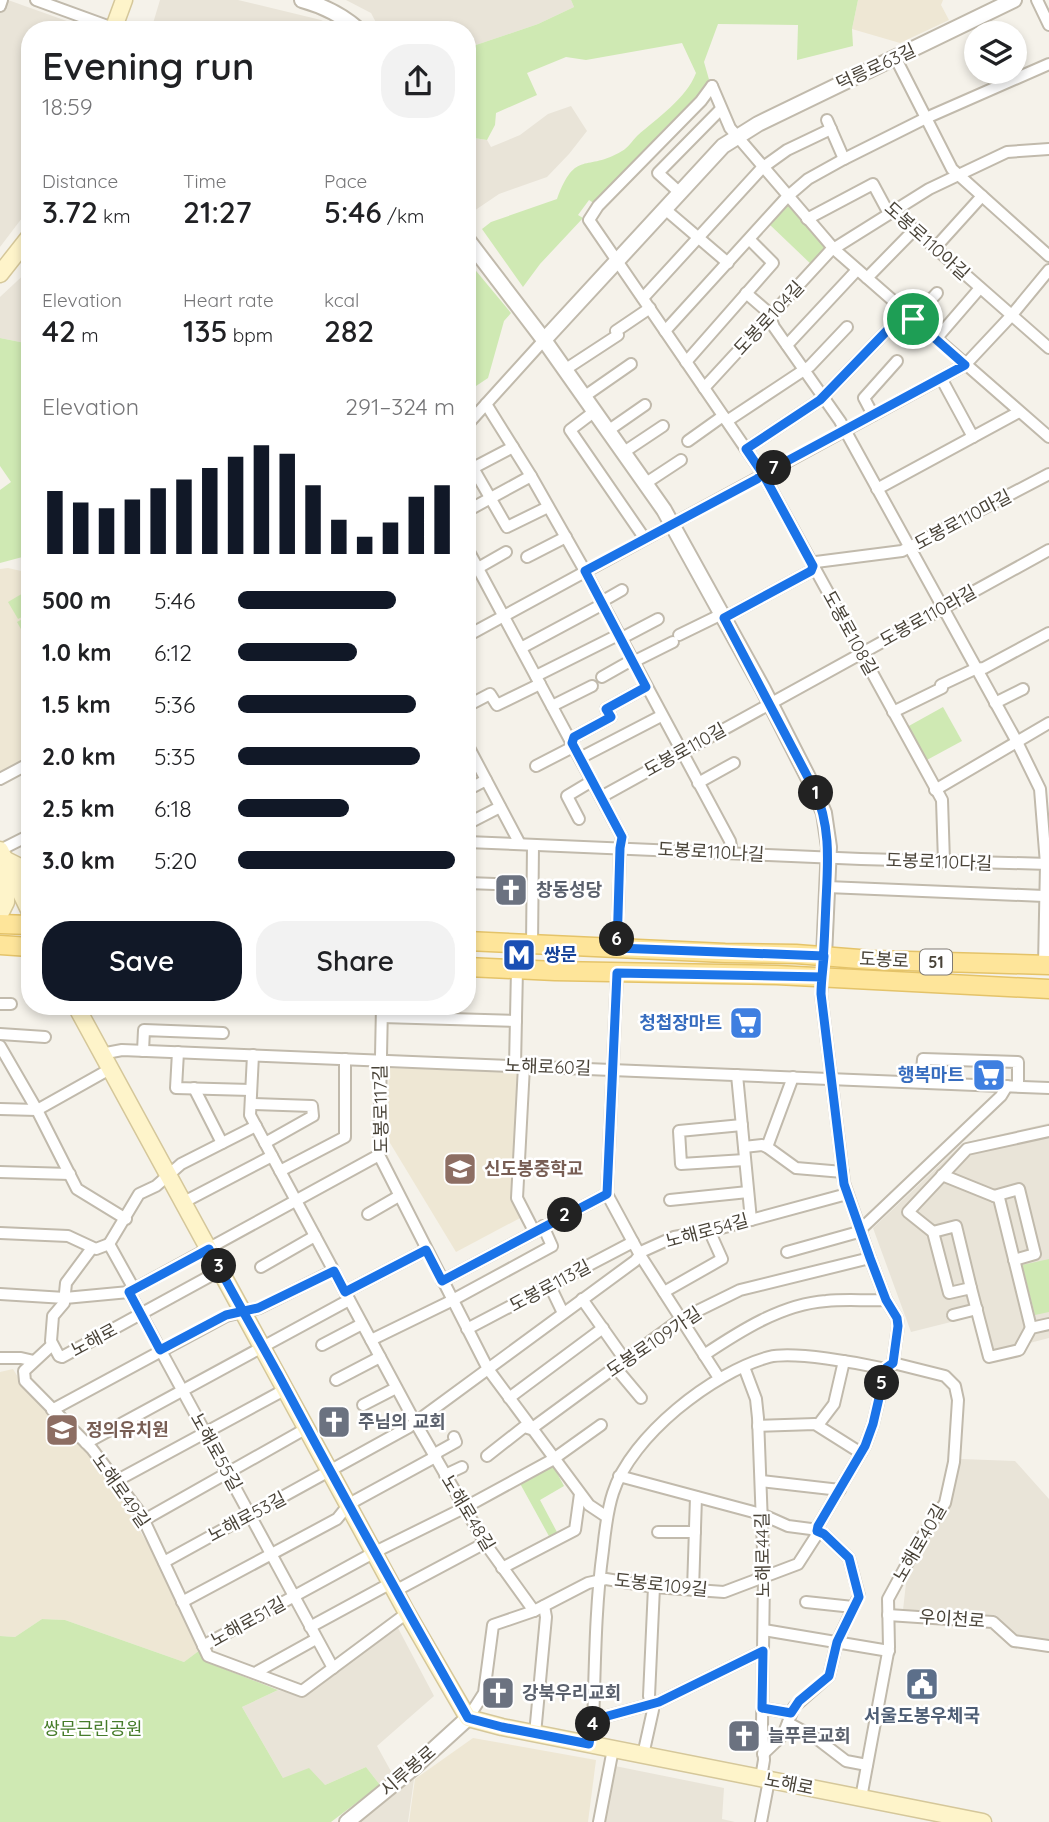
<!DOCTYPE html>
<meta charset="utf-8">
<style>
:root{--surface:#fff;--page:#f2f2f2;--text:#202124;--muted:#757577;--accent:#111827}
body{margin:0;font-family:Quicksand,"Noto Sans KR",sans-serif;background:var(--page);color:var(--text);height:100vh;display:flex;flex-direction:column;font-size:26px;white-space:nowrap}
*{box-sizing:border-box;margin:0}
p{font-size:23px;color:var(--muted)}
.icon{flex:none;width:38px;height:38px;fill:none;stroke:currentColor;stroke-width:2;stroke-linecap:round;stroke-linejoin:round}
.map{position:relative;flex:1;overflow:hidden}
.sheet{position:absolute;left:21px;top:21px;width:455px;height:994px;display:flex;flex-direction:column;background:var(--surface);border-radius:28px;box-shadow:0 4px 10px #0003}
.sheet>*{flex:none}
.tools{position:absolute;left:964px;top:21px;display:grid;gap:14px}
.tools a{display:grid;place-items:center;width:63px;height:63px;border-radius:50%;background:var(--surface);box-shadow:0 4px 10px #0003;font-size:35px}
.pin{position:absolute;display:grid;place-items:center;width:60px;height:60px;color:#fff;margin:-30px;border:4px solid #fff;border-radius:50%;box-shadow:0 2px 7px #0007}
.km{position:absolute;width:35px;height:35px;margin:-18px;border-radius:50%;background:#222;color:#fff;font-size:19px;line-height:35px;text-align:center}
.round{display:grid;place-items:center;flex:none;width:74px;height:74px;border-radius:28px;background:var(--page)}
.headline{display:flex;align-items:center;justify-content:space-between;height:119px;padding:0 21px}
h1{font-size:38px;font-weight:600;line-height:52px}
.figures{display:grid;grid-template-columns:repeat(3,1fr);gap:10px;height:119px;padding:7px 21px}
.figures div{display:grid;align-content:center}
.figures b{font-size:30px;font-weight:600}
.figures small{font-size:19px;font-weight:400}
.figures p{font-size:19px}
.chart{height:196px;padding:14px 21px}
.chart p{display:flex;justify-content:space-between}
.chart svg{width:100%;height:126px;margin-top:7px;stroke:var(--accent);stroke-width:6}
.primary-button{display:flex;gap:14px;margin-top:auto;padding:14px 21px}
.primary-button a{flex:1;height:80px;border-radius:28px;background:var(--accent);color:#fff;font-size:28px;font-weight:600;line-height:80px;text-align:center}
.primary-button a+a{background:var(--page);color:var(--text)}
ul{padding:0 21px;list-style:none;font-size:23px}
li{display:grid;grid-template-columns:112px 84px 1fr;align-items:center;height:52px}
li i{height:18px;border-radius:9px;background:var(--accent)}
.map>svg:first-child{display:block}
.residential{fill:#e9e4d8}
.education{fill:#eee7d4}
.green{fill:#cfe9b3}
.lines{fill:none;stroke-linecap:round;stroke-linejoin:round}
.minor-casing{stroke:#c1baac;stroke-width:14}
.tertiary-casing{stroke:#c1baac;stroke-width:18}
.secondary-casing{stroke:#d5c79a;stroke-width:19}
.primary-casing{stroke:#e4c369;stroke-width:21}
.minor{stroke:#fff;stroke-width:10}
.tertiary{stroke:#fff;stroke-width:14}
.secondary{stroke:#fef4ca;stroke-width:16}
.primary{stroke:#fee59a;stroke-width:18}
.route-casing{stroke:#fff;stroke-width:14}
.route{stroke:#1a73e8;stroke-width:9}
.labels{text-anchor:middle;stroke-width:5;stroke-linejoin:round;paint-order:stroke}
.shield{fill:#fff;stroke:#807b74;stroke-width:2}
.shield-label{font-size:16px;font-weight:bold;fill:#494338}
.street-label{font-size:18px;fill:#494338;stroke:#fff}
.worship-label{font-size:18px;font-weight:bold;fill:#5b616d;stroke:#fff;text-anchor:start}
.transit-label{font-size:18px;font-weight:bold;fill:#164399;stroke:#fff;text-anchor:start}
.shop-label{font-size:18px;font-weight:bold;fill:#366cbe;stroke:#fff;text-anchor:end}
.education-label{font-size:18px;font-weight:bold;fill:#785e54;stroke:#fff;text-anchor:start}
.service-label{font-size:18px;font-weight:bold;fill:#4e5e75;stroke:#fff}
.park-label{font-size:18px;fill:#467c2a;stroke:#fff}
</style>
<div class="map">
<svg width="1049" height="1822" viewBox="0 0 1049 1822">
<rect width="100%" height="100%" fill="#f5f2ea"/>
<g class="residential">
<path d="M0,0h8l84,30h-62v170l-8,18 -22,29z"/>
<path d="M160,0h78l83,20 19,10h-189z"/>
<path d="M346,0h225l3,7 -36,17 -71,24v-18h-87l-9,-17z"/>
<path d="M571,106l16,25 -18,23 -22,23 -48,17 -28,19 -4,-7v-69l20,3 4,7 29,-12 28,-21z"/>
<path d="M30,269v75l-30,-6v-41z"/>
<path d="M1049,1123v215l-63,16 -11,-38 -64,16 -38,-104 90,-85z"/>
<path d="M961,1459l54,2 34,38v141l-33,-4 -20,-21 -93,-5 4,-36 44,-70z"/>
<path d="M398,1628l36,68 -57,50 16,29 -13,10 -14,-18 -41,18 -42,-7 -41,-71 36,-17 24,6z"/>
<path d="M605,1764l119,24 -2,31 13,3h-138z"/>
<path d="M414,1779l-6,43h-48z"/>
</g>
<g class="education">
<path d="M858,0h85l-2,5 8,15 -49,23 -48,-14z"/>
<path d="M8,568l22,5v183l-30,17v-204z"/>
<path d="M389,1068l130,4 3,145 -66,35 -69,-114z"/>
<path d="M13,1369l8,13 74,74 69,115 36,79 -16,12 -119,-42 -23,-1 -27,18 -15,-1v-264z"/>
<path d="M473,1738l123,22 -8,62h-179l6,-43z"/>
</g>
<g class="green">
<path d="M571,0h287l-6,29 1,17 -56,14 1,-35 -80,-1 -14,38 6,21c-14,19 -33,32 -49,49 -10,11 -19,23 -31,33l2,4 -34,37 -9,-6 -11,15 5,3 -43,46 -17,23 -41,-58 9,-7 66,-23c19,-51 29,-26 65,-48 6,-3 10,-10 15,-15 20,-18 49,-37 59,-63l-14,-30 -96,17 -20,-3 -39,16 10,22 -41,18 -1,12 -8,15 -20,-3v-89l71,-24 36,-17z"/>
<path d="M786,203l43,45 -16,18 -45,-43z"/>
<path d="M467,260l44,53 -7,8 -16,57 -21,14z"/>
<path d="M0,338l30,6v211l-30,8v-73l11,-8 -11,-16z"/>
<path d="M30,589v24l-12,6 -10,-17z"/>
<path d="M30,615v30l-13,-23z"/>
<path d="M943,707l19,34 -37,20 -18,-34z"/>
<path d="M1049,1259v53l-14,3 -13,-50z"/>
<path d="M550,1460l14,26 -24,14 18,34 -8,4 -33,-60z"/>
<path d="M42,1619l23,1 119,42 16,-12 4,11 74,29 -36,17 41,71 26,-10 16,17 41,-18 14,18 -49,37h-331v-186l15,1z"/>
</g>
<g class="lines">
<defs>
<g id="minor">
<path d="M36,0l77,28"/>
<path d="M1037,0l12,25"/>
<path d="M0,6l2,-6"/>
<path d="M895,57l57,112 97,87"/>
<path d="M712,86l-11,15 -103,105 -9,14 174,254 179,326 2,62"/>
<path d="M712,86l18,42 104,121 215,188"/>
<path d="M827,120l17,39"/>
<path d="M680,193l-22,-20 63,-64"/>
<path d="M666,210l62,53"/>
<path d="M807,219l66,-35 14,26 6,1 156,137"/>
<path d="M935,248l47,-52"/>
<path d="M867,278l47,-48"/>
<path d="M746,293l22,19 6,15 66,94 176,319 24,49 6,75 -2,101"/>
<path d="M643,298l119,-130 25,-18 44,-21"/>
<path d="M913,319l24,-26"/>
<path d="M665,331l122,-134 21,-18 36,-20 82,-41 123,-54"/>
<path d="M936,339l44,-51"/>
<path d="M787,345l70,-75"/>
<path d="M686,362l87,-99 -23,-23"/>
<path d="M566,369l52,-34 -2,-4 34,-23"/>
<path d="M941,378l32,59"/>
<path d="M704,388l126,-137 99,-62 40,-19 38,-18 42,-3"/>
<path d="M585,396l46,-32"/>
<path d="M486,404l45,72 54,95 145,270 2,11"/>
<path d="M595,411l-25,19 75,109"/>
<path d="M873,415l-9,-17 33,-37"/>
<path d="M727,421l83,-55 37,-39"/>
<path d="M467,425l77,-85"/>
<path d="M609,430l36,-25"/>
<path d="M688,441l35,-25"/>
<path d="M513,447l-40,21 34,59 41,-20"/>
<path d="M746,449l74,-49 85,-88"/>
<path d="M624,452l39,-26"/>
<path d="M646,483l35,-23"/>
<path d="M877,489l142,-77"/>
<path d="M467,511l64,-35"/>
<path d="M467,548l155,289 -2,11 -3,100"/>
<path d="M527,557l39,-20"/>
<path d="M478,568l28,-16"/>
<path d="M601,602l21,-12"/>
<path d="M724,618l87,-47 5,-9 86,-11 147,-77"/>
<path d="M679,635l43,-21"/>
<path d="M467,636l498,-271 46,-49 38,-46"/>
<path d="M620,639l38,-20"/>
<path d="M521,648l82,-44"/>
<path d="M633,662l40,-20"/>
<path d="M536,676l82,-41"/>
<path d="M602,677l30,-17"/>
<path d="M995,703l28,-14"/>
<path d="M467,706l23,-12 7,11 43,-21"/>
<path d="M552,706l40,-20"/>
<path d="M893,712l49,-24 -1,-3 34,-16 9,-1 65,-35"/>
<path d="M467,744l53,100"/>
<path d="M580,758l81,-42"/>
<path d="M536,766l33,-17 5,-12 37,-20 -5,-8 40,-22"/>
<path d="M0,779l30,-16"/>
<path d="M698,783l36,-20"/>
<path d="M467,790l19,-10"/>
<path d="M935,790l114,-67"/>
<path d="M601,797l448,-247"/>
<path d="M579,819l-12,-23 25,-15"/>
<path d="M467,824l33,-17"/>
<path d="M467,842l394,17 188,5"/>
<path d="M0,850l30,-15"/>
<path d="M467,883l28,1"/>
<path d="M827,887l217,9"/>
<path d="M532,945l1,-100"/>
<path d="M824,956l-3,38 23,189 26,75 16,42 11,18 1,8 -5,37"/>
<path d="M617,973l-10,221 33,61 79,123"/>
<path d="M0,1004h11"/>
<path d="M382,1006l-3,149 109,214 101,136 18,12"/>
<path d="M382,1017l134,4"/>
<path d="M0,1034l45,3"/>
<path d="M0,1046l37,64 40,79 49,30"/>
<path d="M143,1051l1,-21 79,3"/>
<path d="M178,1052l-2,36 75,2"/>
<path d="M101,1054l21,-4 927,38"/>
<path d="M253,1055l-3,60 165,307 70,121 49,68"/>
<path d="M515,1066l2,-97"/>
<path d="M524,1066l-7,132 17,33"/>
<path d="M737,1075l14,145"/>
<path d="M921,1082l2,-23 95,3v24"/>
<path d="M194,1088l28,55"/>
<path d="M251,1104l61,2 1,10 -48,27"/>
<path d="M0,1109l37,1 73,-41"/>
<path d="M742,1125l-63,6 2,33 64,-4"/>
<path d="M1049,1131l-82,18 -59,63 25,20 16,61 22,-5 18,69 30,-7 12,-22 18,-4"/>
<path d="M744,1147l18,-2 5,2 29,21 47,4"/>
<path d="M767,1147l26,-70"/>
<path d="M280,1171l65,-34v-78"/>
<path d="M0,1172l70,2"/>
<path d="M942,1175l57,23 32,130"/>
<path d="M994,1196l25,-7 16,65 -21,6"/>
<path d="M670,1200l78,-8"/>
<path d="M184,1202l88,-46"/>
<path d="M368,1214l31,-18"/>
<path d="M933,1232l23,-6 15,62"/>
<path d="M0,1233l68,3 28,13 13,-5"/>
<path d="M109,1244l30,-50 17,-8 25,-22 75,-38"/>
<path d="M109,1244l25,45"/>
<path d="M92,1248l-26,35 -2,20 -11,13 -2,25 8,15 3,1 159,-87"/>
<path d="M787,1252l68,-19 5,-3 141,-134 6,-10"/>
<path d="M261,1267l54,-31"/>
<path d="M442,1281l165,-87"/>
<path d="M550,1286l13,27"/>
<path d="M129,1292l204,376"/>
<path d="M345,1292l81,-42"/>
<path d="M664,1292l58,-33 -13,-29"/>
<path d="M0,1294l65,4 64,-6 250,-137"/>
<path d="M582,1299l43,61"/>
<path d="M953,1315l24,-6"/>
<path d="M467,1329l166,-87"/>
<path d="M371,1340l78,-38 103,-56 -9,-20"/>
<path d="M52,1345l-28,26 1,10 67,68 49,65 67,142 94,35 105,-78"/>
<path d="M322,1345l40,-21"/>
<path d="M704,1355c36,-24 78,-51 122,-54 20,-2 40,0 60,-1"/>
<path d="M0,1358h21l13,3"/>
<path d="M615,1367l26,31"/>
<path d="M744,1367l12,32 2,19 6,159 -2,148 2,35 -3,18"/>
<path d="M336,1380l44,-23"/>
<path d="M509,1398l94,-70"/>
<path d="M363,1405l33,-17"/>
<path d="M52,1410l174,-94 33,-8 74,-37"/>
<path d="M818,1425l16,-21 10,-43"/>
<path d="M758,1426l57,-2 46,29"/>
<path d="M86,1443l263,-143"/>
<path d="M487,1456l37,-29 7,2 150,-110 59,-29 130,-32"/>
<path d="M445,1475l17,-8"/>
<path d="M619,1476l142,38 27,12 23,3 13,5 25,24 10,38 -22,46 -8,34 -35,31 -11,28 -20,19"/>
<path d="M116,1481l170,-92"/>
<path d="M761,1481l79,9"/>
<path d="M144,1520l163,-92"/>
<path d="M658,1532h37"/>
<path d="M164,1562l245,-135 226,-166 8,-10 31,-14 40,-7 133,-36"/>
<path d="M502,1568l73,-38 5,-36"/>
<path d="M693,1590l3,-93"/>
<path d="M395,1591l90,-48"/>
<path d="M182,1602l155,-83 12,-15 86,-47 3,-5 18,-10 -2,-5"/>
<path d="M806,1602l47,5"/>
<path d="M888,1615l105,7 21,19 35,5"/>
<path d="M310,1627l81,-44"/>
<path d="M764,1630l125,21"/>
<path d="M203,1646l172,-94 89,-44 88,-48 49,-35"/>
<path d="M255,1673l61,-34"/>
<path d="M762,1708l29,5"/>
<path d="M468,1718l16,-25 9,-68 41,-14 54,-28 18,-4 48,8 70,5 74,-28 18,-28 2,-10 47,-80 8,-22 13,-55"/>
<path d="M593,1720l66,-18 104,-51"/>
<path d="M788,1723l28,15 30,23 21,4"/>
<path d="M535,1734l11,-117 -2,-11"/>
<path d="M589,1744l4,-18c2,-58 2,-118 10,-176 2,-19 4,-39 10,-57 18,-57 100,-121 156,-136 25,-6 90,6 117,12l7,-6"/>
<path d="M643,1755l10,-45 -4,-14 5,-109"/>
<path d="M861,1798l28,-151 -1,-48 32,-59 25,-37 9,-41 4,-62 -3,-14 -10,-10 -52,-13"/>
<path d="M599,1822l14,-73"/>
<path d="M761,1822l8,-42"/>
</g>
<g id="tertiary">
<path d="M302,0c22,6 40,15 57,30"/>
<path d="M467,239l77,101 120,170 99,179 51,100 10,24 5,34 -5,109"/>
<path d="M544,340l179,-194 35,-22 256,-124"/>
<path d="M347,1822l65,-53 56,-51"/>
</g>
<g id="secondary">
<path d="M113,30l11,-30"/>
<path d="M0,274l30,-38"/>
<path d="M0,850l30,62"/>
<path d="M4,859l26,13"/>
<path d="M0,914l6,-12 1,-31"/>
<path d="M76,1006l331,607 61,105 34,9 481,95"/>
</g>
<g id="primary">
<path d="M0,924l30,1"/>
<path d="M467,941l258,12 71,1 76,6 177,5"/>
<path d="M0,945l30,2"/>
<path d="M467,967l88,4 222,4 272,14"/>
</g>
</defs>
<use href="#minor" class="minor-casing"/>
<use href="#tertiary" class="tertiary-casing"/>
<use href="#secondary" class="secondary-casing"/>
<use href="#primary" class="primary-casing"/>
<use href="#minor" class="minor"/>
<use href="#tertiary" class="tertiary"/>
<use href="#secondary" class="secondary"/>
<use href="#primary" class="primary"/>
</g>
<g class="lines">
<defs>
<path id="route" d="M913,319l-8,-7 -85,88 -74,49 17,25 50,92 -2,5 -87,47 90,171c17,36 14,73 12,112 -1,25 -2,51 -4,76l-205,-4 -10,221 -165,87 -16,-31 -81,42 -11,-21 -76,37 -32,7 -66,35 -31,-58 80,-43c22,42 46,83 69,125 62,116 125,230 190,344l34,9 87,17 4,-24 66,-18 104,-51 -1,57 29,5 8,-12 30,-25 8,-34 22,-45 -10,-39 -25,-24 -7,-3 1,-5 47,-80 8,-22 13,-56 7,-5 5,-37 -1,-8 -11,-18 -16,-42 -26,-74 -23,-190c0,-13 2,-25 3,-38l-207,-8 3,-100 2,-11 -50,-94 2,-6 37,-20 -5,-8 40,-22 -61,-116 172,-92 6,-5 202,-109 -52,-46"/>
</defs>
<use href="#route" class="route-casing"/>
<use href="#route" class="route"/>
</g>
<defs>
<symbol id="church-square" viewBox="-11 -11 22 22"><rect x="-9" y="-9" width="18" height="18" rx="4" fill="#6b7280" stroke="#fff"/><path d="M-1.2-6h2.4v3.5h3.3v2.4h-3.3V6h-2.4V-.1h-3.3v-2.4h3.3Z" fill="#fff"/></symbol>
<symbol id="metro-square" viewBox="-11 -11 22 22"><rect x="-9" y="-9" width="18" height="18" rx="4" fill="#1a4fb4" stroke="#fff"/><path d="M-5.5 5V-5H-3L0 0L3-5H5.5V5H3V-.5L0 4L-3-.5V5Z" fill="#fff"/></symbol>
<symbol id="supermarket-square" viewBox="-11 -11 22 22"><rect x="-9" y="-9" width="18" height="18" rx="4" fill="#3f7fe0" stroke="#fff"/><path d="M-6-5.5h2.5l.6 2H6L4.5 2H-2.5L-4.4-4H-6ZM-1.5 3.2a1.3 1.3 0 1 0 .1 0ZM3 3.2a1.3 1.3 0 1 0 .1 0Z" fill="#fff"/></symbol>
<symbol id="school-square" viewBox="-11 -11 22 22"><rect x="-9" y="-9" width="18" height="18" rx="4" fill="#8d6e63" stroke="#fff"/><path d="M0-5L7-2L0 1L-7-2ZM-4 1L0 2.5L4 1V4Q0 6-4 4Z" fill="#fff"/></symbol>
<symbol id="civic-square" viewBox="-11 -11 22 22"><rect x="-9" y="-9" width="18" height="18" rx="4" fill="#5c6f8a" stroke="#fff"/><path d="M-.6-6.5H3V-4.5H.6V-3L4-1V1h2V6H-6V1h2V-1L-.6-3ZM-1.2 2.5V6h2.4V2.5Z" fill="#fff"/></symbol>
</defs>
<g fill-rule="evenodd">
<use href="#church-square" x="492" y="871" width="38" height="38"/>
<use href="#metro-square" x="500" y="936" width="38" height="38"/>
<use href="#supermarket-square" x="727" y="1004" width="38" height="38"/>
<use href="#supermarket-square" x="970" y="1056" width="38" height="38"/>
<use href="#school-square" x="441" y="1150" width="38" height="38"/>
<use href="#church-square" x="315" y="1403" width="38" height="38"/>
<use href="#school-square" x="43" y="1411" width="38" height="38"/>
<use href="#civic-square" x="903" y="1665" width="38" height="38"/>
<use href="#church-square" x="479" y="1674" width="38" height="38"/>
<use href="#church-square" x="725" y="1717" width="38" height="38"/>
</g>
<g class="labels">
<rect class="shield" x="920" y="949.5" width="32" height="25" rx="5"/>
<g class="shield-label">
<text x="936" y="968">51</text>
</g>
<g class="street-label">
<text transform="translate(876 67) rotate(-25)" y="6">덕릉로63길</text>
<text transform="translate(927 241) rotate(42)" y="6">도봉로110아길</text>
<text transform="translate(769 318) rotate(-47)" y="6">도봉로104길</text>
<text transform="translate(963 520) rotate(-28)" y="6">도봉로110마길</text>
<text transform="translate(928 616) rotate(-29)" y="6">도봉로110라길</text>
<text transform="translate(850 633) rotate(61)" y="6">도봉로108길</text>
<text transform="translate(685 750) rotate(-29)" y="6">도봉로110길</text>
<text transform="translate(711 852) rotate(3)" y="6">도봉로110나길</text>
<text transform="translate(939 862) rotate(2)" y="6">도봉로110다길</text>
<text transform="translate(884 960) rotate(3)" y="6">도봉로</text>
<text transform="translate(548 1067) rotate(2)" y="6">노해로60길</text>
<text transform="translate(381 1109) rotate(-91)" y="6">도봉로117길</text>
<text transform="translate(707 1231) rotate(-15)" y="6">노해로54길</text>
<text transform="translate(550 1286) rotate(-28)" y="6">도봉로113길</text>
<text transform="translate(94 1340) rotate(-28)" y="6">노해로</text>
<text transform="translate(654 1342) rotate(-34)" y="6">도봉로109가길</text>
<text transform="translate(216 1452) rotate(61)" y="6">노해로55길</text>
<text transform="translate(121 1491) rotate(55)" y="6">노해로49길</text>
<text transform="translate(468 1513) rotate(59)" y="6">노해로48길</text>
<text transform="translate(247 1517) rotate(-28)" y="6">노해로53길</text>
<text transform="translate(920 1543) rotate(-60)" y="6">노해로40길</text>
<text transform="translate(763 1555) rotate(-91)" y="6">노해로44길</text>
<text transform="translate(661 1585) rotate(6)" y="6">도봉로109길</text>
<text transform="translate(952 1619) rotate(4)" y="6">우이천로</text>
<text transform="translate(248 1622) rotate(-29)" y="6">노해로51길</text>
<text transform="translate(408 1771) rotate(-41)" y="6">시루봉로</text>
<text transform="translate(789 1784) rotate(11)" y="6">노해로</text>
</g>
<g class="worship-label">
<text x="536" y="896">창동성당</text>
<text x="358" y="1428">주님의 교회</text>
<text x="522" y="1699">강북우리교회</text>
<text x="768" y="1742">늘푸른교회</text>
</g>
<g class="transit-label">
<text x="544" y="961">쌍문</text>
</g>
<g class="shop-label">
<text x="722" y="1029">청첩장마트</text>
<text x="964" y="1081">행복마트</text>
</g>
<g class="education-label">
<text x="484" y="1175">신도봉중학교</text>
<text x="86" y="1436">정의유치원</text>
</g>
<g class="service-label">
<text x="922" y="1722">서울도봉우체국</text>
</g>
<g class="park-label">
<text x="93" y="1735">쌍문근린공원</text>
</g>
</g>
</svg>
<div class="tools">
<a><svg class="icon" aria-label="layers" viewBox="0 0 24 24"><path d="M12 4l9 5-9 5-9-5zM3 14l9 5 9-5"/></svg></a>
</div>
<div class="pin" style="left:913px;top:319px;background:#1e9e55"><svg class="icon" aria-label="arrive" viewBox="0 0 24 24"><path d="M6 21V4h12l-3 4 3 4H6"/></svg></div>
<b class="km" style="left:816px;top:793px">1</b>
<b class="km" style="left:565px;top:1215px">2</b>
<b class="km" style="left:219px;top:1266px">3</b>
<b class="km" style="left:593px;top:1724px">4</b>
<b class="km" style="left:882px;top:1383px">5</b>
<b class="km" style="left:617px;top:939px">6</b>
<b class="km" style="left:774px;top:468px">7</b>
<section class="sheet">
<div class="headline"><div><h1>Evening run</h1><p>18:59</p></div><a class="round"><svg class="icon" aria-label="share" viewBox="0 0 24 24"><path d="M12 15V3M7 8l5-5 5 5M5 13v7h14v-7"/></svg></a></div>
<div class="figures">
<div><p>Distance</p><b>3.72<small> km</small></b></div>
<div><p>Time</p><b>21:27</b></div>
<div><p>Pace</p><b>5:46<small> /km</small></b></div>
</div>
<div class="figures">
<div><p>Elevation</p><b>42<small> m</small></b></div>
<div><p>Heart rate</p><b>135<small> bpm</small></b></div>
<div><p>kcal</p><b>282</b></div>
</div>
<div class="chart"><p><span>Elevation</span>291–324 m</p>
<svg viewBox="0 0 160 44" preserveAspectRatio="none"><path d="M5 44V22M15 44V26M25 44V28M35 44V25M45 44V21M55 44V18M65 44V14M75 44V10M85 44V6M95 44V9M105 44V20M115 44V32M125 44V38M135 44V33M145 44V24M155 44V20"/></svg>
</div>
<ul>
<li><b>500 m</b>5:46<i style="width:73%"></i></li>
<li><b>1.0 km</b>6:12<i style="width:55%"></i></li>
<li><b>1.5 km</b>5:36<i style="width:82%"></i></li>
<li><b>2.0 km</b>5:35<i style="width:84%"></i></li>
<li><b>2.5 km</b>6:18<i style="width:51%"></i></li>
<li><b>3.0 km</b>5:20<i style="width:100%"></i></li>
</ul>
<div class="primary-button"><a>Save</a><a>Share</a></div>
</section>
</div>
